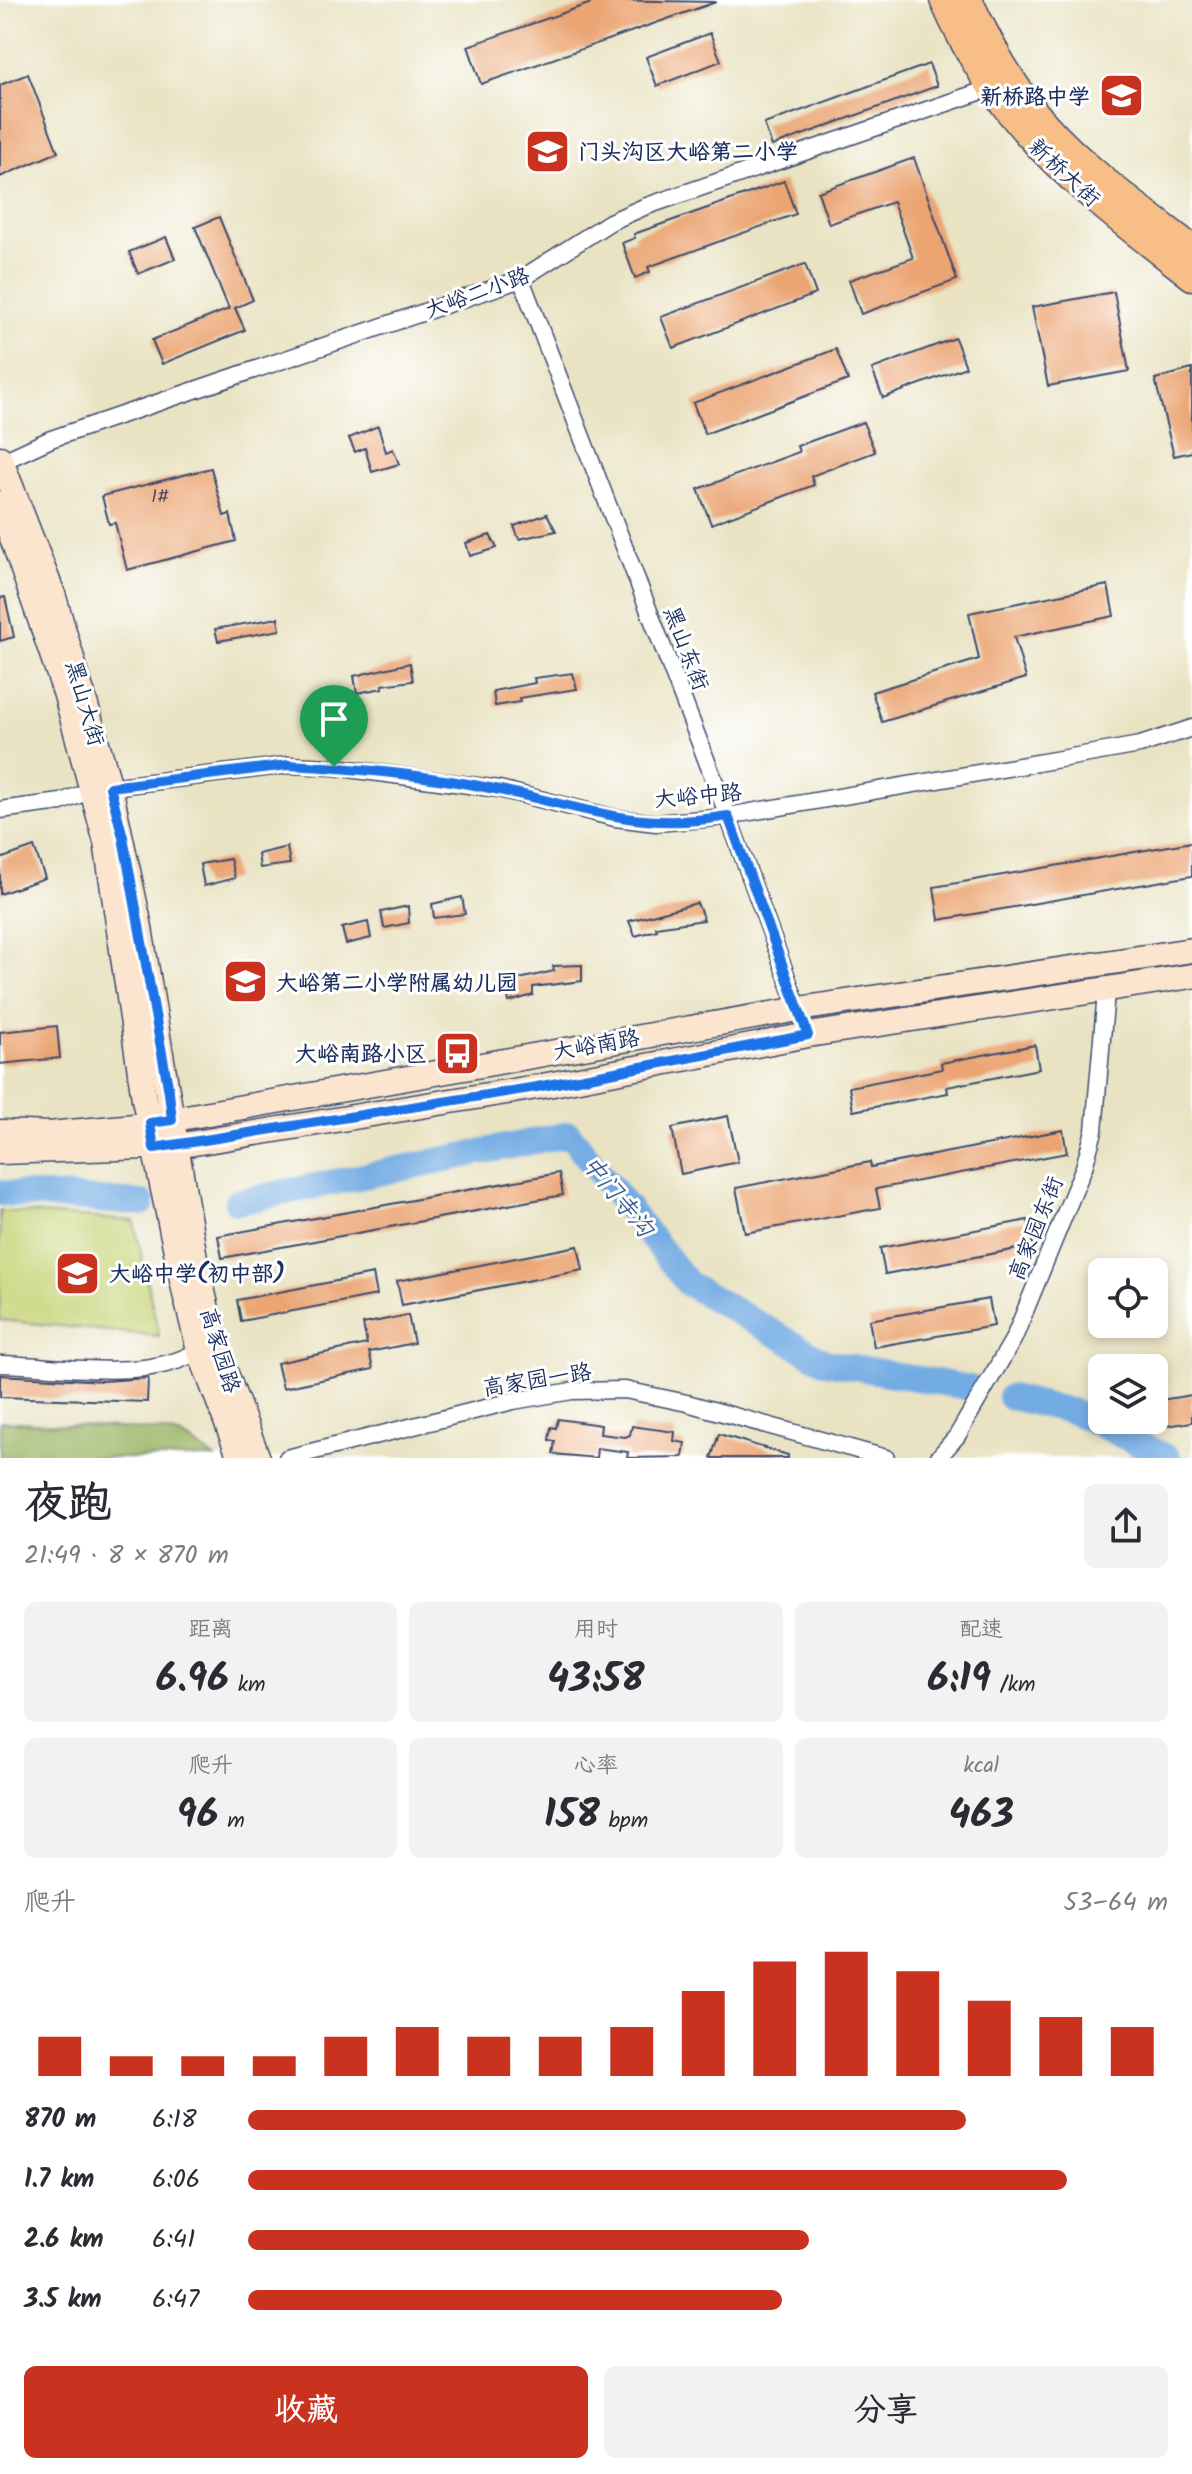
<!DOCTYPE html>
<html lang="zh">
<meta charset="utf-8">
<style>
:root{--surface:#fff;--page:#f2f2f3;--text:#2b2b33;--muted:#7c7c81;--accent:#c8321e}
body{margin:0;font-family:Kalam,"LXGW WenKai TC",sans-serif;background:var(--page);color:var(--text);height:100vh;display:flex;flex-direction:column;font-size:30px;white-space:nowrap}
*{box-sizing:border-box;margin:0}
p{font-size:26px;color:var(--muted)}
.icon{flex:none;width:44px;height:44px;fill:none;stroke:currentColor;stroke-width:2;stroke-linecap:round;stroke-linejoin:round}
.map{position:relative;height:1458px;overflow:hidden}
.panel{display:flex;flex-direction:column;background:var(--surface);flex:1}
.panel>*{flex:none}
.fabs{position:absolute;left:1088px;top:1258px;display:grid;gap:16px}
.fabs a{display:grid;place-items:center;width:80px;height:80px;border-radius:12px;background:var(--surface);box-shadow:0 4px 12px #0003;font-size:40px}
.pin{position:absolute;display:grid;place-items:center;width:68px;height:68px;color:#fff;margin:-82px -34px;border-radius:50% 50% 50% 0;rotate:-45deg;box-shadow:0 0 8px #0007}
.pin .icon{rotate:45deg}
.round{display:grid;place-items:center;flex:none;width:84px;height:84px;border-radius:12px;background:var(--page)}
.head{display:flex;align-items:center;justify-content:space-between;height:136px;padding:0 24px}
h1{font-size:44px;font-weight:600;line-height:60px}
.metrics{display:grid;grid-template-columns:repeat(3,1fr);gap:12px;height:136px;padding:8px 24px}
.metrics div{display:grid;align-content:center;border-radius:12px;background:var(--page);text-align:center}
.metrics b{font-size:40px;font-weight:600}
.metrics small{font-size:22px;font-weight:400}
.metrics p{font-size:22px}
.chart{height:224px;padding:16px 24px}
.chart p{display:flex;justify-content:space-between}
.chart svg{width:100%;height:144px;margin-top:8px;stroke:var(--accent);stroke-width:6}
.action{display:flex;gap:16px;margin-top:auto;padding:16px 24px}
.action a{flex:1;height:92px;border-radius:12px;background:var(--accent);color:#fff;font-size:32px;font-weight:600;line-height:92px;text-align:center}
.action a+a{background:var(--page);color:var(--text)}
ul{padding:0 24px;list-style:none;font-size:26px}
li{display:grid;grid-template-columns:128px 96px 1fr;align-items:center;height:60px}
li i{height:20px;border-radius:10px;background:var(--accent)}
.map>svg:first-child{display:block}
.green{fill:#c5d375;stroke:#70816a;stroke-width:2}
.forest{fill:#9cb566;stroke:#5c7262;stroke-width:2}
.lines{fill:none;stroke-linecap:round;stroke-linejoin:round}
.river{stroke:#73ace3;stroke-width:26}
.building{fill:#eba472}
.street-casing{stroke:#3a4a6d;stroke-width:19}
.secondary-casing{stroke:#3a4a6d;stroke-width:27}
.primary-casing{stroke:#3a4a6d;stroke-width:29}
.street{stroke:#fff;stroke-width:16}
.secondary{stroke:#fce5cf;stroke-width:24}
.primary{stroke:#f7be87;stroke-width:26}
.route-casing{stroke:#fff;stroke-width:16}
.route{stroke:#1a73e8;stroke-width:10}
.labels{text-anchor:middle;stroke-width:6;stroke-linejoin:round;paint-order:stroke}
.number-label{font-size:18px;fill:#4f4c63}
.poi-label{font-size:22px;font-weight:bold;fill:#1b2f5e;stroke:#fff;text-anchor:start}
.street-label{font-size:22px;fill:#1b2f5e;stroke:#fff}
.water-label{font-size:24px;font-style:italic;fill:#3a5b8d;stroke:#fff}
</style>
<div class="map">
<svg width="1192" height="1458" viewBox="0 0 1192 1458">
<rect width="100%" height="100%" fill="#fff"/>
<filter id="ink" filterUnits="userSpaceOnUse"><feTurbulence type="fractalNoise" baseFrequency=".0125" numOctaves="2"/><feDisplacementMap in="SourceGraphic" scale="16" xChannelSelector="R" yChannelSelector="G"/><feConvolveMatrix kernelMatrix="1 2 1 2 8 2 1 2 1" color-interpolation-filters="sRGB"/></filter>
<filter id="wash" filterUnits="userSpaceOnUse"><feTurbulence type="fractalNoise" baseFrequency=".006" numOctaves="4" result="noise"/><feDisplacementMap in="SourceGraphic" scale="32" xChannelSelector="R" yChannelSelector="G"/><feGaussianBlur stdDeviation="1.8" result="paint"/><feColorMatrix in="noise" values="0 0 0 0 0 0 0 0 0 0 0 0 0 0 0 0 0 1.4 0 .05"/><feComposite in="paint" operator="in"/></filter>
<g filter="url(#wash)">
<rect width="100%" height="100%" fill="#e9e3c3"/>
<path class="green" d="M0,1211l134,10 25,115 -159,-16z"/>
<path class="forest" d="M0,1421l163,10 19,5 33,22h-215z"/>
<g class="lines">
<g class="river">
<path d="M0,1193l142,10"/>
<path d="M237,1202l332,-68 119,150 137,78 145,26"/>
<path d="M1010,1397l64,15 94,46"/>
</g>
</g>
<g id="blocks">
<g class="building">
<path d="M600,0l116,2 -235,82 -13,-38z"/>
<path d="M710,33l11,28 -64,25 -11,-29z"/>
<path d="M929,64l8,22 -165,60 -8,-22z"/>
<path d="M28,74l30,78 -58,25v-92z"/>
<path d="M914,158l43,122 -96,34 -12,-34 64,-22 -20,-56 -64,22 -11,-32z"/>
<path d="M784,181l12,33 -148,53 2,5 -15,6 -13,-35 13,-5 -1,-4z"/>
<path d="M219,217l34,83 -18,8 10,22 -83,34 -10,-24 77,-31 -34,-82z"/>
<path d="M166,237l9,22 -37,15 -9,-22z"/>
<path d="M805,264l11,30 -143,54 -12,-31z"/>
<path d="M1114,292l15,79 -81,15 -16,-79z"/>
<path d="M955,338l11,29 -83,31 -11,-29z"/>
<path d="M836,349l12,31 -143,54 -12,-31z"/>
<path d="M1192,369v83l-18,4 -19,-77z"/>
<path d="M863,422l12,30 -64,24 3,9 -103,39 -13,-35 101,-37 -2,-6z"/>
<path d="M378,426l8,26 7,-3 6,15 -27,8 -7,-24 -10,4 -6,-14z"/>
<path d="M211,468l13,48 6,-2 6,27 -109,29 -12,-47 -6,1 -7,-28z"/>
<path d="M547,514l9,17 -37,8 -5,-13z"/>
<path d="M490,535l7,13 -27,8 -4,-13z"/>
<path d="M1108,585l6,31 -100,21 12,41 -144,44 -10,-30 107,-33 -10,-46z"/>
<path d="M5,597l9,40 -14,4v-43z"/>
<path d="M278,618l2,12 -62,11 -3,-12z"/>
<path d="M410,663l3,18 -31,4 1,3 -26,5 -3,-17z"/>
<path d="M573,673l4,16 -58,9 1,4 -25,4 -2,-15 42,-8 -1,-5z"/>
<path d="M1192,842v34l-253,44 -5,-33z"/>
<path d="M34,847l11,31 -45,16v-35z"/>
<path d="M287,847l3,17 -30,4 -2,-14z"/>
<path d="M230,859l5,19 -31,8 -4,-22z"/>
<path d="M462,897l3,17 -31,4 -2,-14z"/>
<path d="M697,903l7,17 -48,7 1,3 -22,6 -6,-15z"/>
<path d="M408,906l1,17 -25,5 -3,-16z"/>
<path d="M368,922l3,16 -25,6 -4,-16z"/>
<path d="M582,965v16l-49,6v8l-24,7 -2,-11h-4l-1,-8 52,-12 -1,-5z"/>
<path d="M57,1026l3,32 -60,6v-32z"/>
<path d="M1035,1045l4,24 -92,18 1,6 -95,18 -4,-24 93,-18 -1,-6z"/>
<path d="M728,1116l10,46 -57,12 -9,-46z"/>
<path d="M1063,1130l4,23 -191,36 4,19 -135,25 -9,-45 134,-26 1,5z"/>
<path d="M559,1173l4,22 -341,63 -4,-22z"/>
<path d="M1028,1220l5,26 -148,28 -5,-26z"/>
<path d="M578,1246l5,24 -181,35 -5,-24z"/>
<path d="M373,1274l4,21 -136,26 -4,-21z"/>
<path d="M989,1299l5,27 -120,21 -5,-27z"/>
<path d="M408,1315l6,28 -45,9 4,17 -90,19 -6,-25 90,-19 -4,-20z"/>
<path d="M0,1375l103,6 45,-3 -1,24 -147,-5z"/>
<path d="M1192,1395v27l-38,6v-27z"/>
<path d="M558,1419l43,6 -1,9 25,3 5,-2 2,-9 43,6 -1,9 11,2 -2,14 -56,1 1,-6 -31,-4 -1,10 -43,-4 2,-13 -6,-1 2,-13 5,1z"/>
<path d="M719,1434l69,21v3h-77z"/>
</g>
</g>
</g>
<g filter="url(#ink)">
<use href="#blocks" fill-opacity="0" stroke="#3a4a6d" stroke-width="2"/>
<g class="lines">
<defs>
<g id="street">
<path d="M521,279l207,537 80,219"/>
<path d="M1,462l50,-23 470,-160 89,-57 34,-15 347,-119"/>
<path d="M110,787l178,-22 46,2 165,22 116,29 41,5 60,-5 350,-60 74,-13 52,-17"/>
<path d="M0,810l61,-8 31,-12"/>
<path d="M0,1364c59,1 150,19 199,-14"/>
<path d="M287,1458l226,-57 59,-10 53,-1 62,13 199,55"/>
<path d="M938,1458l19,-22 57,-98 70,-171 10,-36 12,-139"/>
</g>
<g id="secondary">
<path d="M0,458l53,136 57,193 29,135 56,336 21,89 42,111"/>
<path d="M0,503l66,192 40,147 38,257 41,195 14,56 41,108"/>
<path d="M0,1132l49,2 86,-8 664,-117 393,-59"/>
<path d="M0,1152l176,-6 361,-59 271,-52 384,-59"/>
</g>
<g id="primary">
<path d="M943,0c57,132 140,192 249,277"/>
<path d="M969,0c21,44 45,89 77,125 42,47 96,84 146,123"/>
</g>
</defs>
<use href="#street" class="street-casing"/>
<use href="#secondary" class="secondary-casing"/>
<use href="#primary" class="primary-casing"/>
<use href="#street" class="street"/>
<use href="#secondary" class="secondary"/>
<use href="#primary" class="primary"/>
</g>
</g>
<g class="lines" filter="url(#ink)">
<defs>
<path id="route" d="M288,765c70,3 144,11 212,25 87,18 136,42 228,26l80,219 -271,52 -383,61 -4,-25 22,-3 -3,-28 -46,-255 -13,-50z"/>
</defs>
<use href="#route" class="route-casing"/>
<use href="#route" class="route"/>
</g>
<defs>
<symbol id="school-square" viewBox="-11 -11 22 22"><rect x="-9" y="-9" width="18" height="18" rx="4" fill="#c8321e" stroke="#fff"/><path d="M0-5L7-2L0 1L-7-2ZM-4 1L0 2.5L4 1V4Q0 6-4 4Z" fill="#fff"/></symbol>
<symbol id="bus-square" viewBox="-11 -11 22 22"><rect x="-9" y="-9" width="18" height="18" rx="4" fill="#c8321e" stroke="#fff"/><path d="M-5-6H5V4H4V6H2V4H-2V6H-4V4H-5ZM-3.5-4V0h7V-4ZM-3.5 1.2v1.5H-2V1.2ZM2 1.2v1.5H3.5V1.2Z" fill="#fff"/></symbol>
</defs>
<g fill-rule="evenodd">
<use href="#school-square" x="1096" y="70" width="51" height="51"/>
<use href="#school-square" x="522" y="126" width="51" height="51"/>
<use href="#school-square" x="220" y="956" width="51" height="51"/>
<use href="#bus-square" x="432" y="1028" width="51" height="51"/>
<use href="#school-square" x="52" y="1248" width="51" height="51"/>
</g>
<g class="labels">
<g class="number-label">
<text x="160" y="502">1#</text>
</g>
<g class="poi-label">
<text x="1090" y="104" text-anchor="end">新桥路中学</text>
<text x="578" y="159">门头沟区大峪第二小学</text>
<text x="276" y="990">大峪第二小学附属幼儿园</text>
<text x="427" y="1061" text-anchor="end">大峪南路小区</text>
<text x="109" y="1281">大峪中学(初中部)</text>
</g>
<g class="street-label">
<text transform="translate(1065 172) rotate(43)" y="8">新桥大街</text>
<text transform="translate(477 292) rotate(-20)" y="8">大峪二小路</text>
<text transform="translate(687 648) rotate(69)" y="8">黑山东街</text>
<text transform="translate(86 703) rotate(74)" y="8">黑山大街</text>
<text transform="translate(698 795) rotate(-5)" y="8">大峪中路</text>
<text transform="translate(596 1044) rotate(-10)" y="8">大峪南路</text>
<text transform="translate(1035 1228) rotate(-68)" y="8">高家园东街</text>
<text transform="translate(221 1350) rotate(73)" y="8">高家园路</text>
<text transform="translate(537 1379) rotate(-9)" y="8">高家园一路</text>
</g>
<g class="water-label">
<text transform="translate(618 1196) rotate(51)" y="8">中门寺沟</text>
</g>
</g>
</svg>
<div class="fabs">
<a><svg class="icon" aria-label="locate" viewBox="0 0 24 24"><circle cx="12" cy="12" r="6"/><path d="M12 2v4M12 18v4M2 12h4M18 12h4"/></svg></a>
<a><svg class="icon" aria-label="layers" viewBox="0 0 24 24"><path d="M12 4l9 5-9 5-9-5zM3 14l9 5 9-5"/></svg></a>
</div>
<div class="pin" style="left:334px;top:767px;background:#1e9e55"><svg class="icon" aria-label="arrive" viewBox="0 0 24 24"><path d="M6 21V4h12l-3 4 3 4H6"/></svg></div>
</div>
<section class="panel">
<div class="head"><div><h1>夜跑</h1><p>21:49 · 8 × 870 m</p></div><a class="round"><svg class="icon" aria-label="share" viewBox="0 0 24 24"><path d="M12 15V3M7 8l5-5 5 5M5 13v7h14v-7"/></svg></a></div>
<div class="metrics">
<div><p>距离</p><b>6.96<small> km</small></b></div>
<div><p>用时</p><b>43:58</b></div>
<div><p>配速</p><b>6:19<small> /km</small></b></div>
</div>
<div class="metrics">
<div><p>爬升</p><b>96<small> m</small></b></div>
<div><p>心率</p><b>158<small> bpm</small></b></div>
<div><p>kcal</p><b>463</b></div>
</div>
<div class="chart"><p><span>爬升</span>53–64 m</p>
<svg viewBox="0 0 160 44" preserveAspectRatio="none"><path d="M5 44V32M15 44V38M25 44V38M35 44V38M45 44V32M55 44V29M65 44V32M75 44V32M85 44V29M95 44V18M105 44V9M115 44V6M125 44V12M135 44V21M145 44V26M155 44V29"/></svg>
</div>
<ul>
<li><b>870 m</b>6:18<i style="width:78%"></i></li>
<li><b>1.7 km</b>6:06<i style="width:89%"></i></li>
<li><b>2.6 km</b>6:41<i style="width:61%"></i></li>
<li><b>3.5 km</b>6:47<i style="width:58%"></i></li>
</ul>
<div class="action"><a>收藏</a><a>分享</a></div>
</section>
